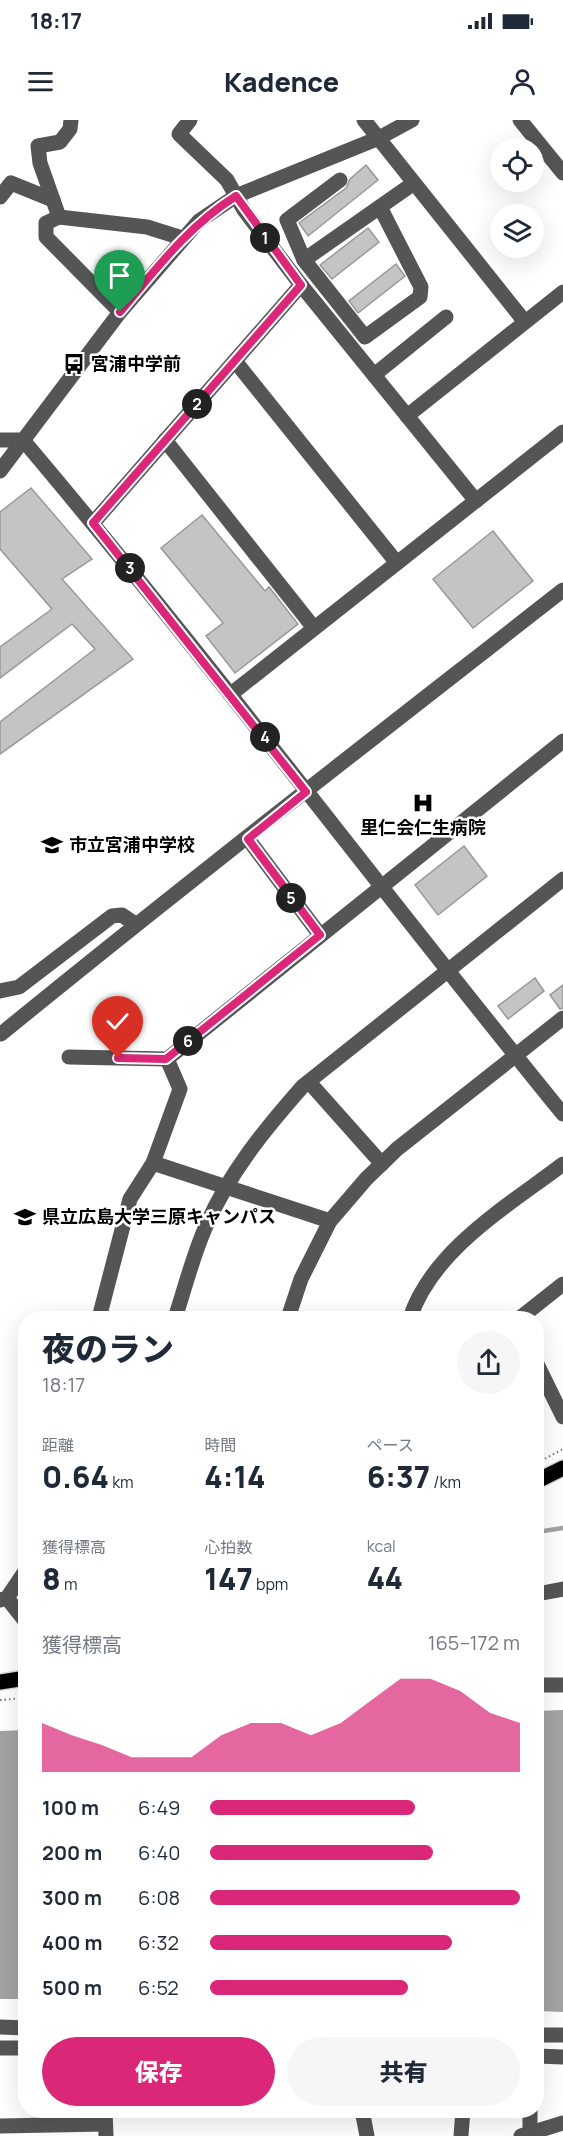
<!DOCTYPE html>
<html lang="ja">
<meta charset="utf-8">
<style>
:root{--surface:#fff;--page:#f6f6f7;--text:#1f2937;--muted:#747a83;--accent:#db2777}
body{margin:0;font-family:Manrope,"Noto Sans JP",sans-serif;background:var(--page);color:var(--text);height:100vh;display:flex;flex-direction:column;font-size:22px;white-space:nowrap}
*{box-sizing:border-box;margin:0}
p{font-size:20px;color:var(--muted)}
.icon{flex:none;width:33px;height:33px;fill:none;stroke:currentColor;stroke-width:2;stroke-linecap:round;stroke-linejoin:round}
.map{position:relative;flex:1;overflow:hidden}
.sheet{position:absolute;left:18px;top:1191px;width:526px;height:807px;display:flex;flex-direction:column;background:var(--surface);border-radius:24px;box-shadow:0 6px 24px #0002}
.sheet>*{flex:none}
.tools{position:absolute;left:490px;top:18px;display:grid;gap:12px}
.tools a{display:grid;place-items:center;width:54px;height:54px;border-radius:50%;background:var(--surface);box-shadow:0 6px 24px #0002;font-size:30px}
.pin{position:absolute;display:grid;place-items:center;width:51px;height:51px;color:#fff;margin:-62px -26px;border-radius:50% 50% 50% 0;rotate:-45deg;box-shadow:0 0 6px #0007}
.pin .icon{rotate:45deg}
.km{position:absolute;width:30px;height:30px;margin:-15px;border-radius:50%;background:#222;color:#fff;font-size:16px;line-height:30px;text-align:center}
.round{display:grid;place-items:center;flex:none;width:63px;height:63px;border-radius:32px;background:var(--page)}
.overview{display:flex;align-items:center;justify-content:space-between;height:102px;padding:0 24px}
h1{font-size:33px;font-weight:800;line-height:45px}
.figures{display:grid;grid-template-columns:repeat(3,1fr);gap:9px;height:102px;padding:6px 24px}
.figures div{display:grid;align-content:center}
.figures b{font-size:30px;font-weight:800}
.figures small{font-size:16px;font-weight:400}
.figures p{font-size:16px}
.chart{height:168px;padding:12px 24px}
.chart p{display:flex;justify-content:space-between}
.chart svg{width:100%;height:108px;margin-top:6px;fill:var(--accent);opacity:.7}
.cta{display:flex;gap:12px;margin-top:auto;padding:12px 24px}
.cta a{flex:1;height:69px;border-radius:36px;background:var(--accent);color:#fff;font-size:24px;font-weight:800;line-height:69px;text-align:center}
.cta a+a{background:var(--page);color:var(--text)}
ul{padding:0 24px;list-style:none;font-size:20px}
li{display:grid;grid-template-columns:96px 72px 1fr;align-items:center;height:45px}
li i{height:15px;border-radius:8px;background:var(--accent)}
.status{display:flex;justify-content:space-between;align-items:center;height:42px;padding:0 30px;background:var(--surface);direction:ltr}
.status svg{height:16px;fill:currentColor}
header{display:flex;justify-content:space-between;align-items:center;height:78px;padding:0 24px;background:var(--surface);font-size:27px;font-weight:800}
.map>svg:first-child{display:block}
.water{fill:#a3a3a3}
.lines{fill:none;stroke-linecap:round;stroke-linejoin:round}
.stream{stroke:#a3a3a3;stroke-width:4.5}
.building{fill:#c4c4c4;stroke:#999;stroke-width:1.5}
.major-casing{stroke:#dbdbdb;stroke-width:18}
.path{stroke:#777;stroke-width:2;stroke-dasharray:1.5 3;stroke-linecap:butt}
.minor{stroke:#555;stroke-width:15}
.major{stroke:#000;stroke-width:15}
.route-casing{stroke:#fff;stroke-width:12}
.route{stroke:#db2777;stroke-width:8}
.labels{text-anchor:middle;stroke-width:5;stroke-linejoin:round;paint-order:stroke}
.poi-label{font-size:18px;font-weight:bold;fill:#000;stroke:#fff;text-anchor:start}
</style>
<div class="status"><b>18:17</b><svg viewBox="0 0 49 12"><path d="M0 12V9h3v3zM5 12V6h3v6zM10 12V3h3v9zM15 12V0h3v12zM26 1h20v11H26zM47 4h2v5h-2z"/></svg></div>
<header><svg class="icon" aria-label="menu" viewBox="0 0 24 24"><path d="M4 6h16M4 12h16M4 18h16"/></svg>Kadence<svg class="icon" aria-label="person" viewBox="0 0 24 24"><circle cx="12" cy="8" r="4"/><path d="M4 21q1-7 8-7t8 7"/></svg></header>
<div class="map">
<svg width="563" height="2016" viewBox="0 0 563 2016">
<rect width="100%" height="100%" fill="#fff"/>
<g class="water">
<path d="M563,1590v302l-26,-1v-300z"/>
<path d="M25,1610v269h-25v-268z"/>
</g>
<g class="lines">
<path class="stream" d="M537,1412l26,-4"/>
</g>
<g class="building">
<path d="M366,45l12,15 -70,56 -9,-13 47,-35 4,-9z"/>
<path d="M368,108l11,14 -47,37 -12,-14z"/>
<path d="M396,144l9,12 -47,37 -9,-12z"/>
<path d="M31,368l61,71 -30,20 71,80 -133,95v-32l95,-73 -23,-25 -72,54v-31l52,-38 -52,-60v-37z"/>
<path d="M202,395l63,76 4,-4 29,37 -63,49 -29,-37 17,-13 -62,-75z"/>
<path d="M493,411l40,50 -60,47 -40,-49z"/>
<path d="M464,726l23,30 -49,39 -23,-30z"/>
<path d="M535,858l9,13 -36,28 -10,-13z"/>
<path d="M563,865v23l-3,1 -10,-14z"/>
</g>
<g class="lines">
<defs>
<g id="major">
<path d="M537,1361l26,-13"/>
<path d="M0,1562l26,-4"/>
</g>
</defs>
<use href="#major" class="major-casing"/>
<g class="path">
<path d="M537,1343l26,-14"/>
<path d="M0,1580l26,-2"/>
</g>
<g class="minor">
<path d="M190,0l-11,14 48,46 17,30 57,75 175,216"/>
<path d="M364,0l161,202"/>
<path d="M520,0l43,53"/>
<path d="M340,60l-53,40 17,40 61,77 55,-40 1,-10 -41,-80"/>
<path d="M0,77l11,-14 42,17"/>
<path d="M59,97l-19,-54 -2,-17 22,-4 10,-13 1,-9"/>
<path d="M304,140l110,-77"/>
<path d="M120,192l-74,-75v-14l13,-6 88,10 35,11"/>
<path d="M235,241l162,202"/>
<path d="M374,255l72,-58"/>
<path d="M407,296l156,-124"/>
<path d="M0,320h23"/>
<path d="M23,320c186,220 358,451 540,674"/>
<path d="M165,320l149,188"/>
<path d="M0,351l120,-159 79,-91 37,-25 143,-58 33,-18"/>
<path d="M93,403l208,-238"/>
<path d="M231,574l332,-262"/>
<path d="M248,719l72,96"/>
<path d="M0,871l19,-4 93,-71 10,-1 13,9"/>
<path d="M1,914c185,-151 374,-297 562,-444"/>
<path d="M69,937l98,2 396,-318"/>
<path d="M309,962l73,82"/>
<path d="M153,1043l177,58"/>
<path d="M99,1198l31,-119 23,-36 27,-74 -13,-30"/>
<path d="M175,1198c10,-30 18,-63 31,-92 23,-53 59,-97 97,-140l260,-207"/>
<path d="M288,1198l13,-39 29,-58 36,-42 31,-30 166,-131"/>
<path d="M410,1198c23,-69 98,-112 153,-154"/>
<path d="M520,1198l43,-34"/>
<path d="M537,1244l26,53"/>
<path d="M537,1474l26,-5"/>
<path d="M7,1478l19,24"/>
<path d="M0,1480l7,-2 19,-28"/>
<path d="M537,1565h26"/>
<path d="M0,1907l26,1"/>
<path d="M537,1915h26"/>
<path d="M0,1928h26"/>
<path d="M537,1936l26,1"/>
<path d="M105,1990l1,26"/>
<path d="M362,1990l5,26"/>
<path d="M0,2006l105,-2"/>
<path d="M530,2013v-23"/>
<path d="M461,2016l2,-26"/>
<path d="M521,2016l42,-13"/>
</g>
<use href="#major" class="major"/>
</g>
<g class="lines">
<defs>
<path id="route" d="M118,938l48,1 154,-124 -72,-96 58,-47 -213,-269 208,-238 -65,-89c-48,30 -80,73 -116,116"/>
</defs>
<use href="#route" class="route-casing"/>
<use href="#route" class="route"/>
</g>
<defs>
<symbol id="bus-bare" viewBox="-9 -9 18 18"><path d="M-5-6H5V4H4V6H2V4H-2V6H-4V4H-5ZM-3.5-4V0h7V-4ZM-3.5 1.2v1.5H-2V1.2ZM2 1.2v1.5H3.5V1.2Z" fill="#000" stroke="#fff" stroke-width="2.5" paint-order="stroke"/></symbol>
<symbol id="hospital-bare" viewBox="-9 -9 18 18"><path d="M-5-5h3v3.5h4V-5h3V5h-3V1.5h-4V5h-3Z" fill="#000" stroke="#fff" stroke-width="2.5" paint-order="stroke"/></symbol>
<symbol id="school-bare" viewBox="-9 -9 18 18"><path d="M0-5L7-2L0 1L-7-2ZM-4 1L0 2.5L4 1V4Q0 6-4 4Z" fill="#000" stroke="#fff" stroke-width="2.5" paint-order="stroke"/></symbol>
<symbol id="university-bare" viewBox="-9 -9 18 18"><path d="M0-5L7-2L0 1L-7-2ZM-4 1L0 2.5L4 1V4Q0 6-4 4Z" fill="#000" stroke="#fff" stroke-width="2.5" paint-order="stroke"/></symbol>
</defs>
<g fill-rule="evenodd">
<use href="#bus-bare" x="59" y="229" width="30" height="30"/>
<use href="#hospital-bare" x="408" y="668" width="30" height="30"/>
<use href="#school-bare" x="37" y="710" width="30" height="30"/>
<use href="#university-bare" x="10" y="1082" width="30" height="30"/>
</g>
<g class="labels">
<g class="poi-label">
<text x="91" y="250">宮浦中学前</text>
<text x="423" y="714" text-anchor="middle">里仁会仁生病院</text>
<text x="69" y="731">市立宮浦中学校</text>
<text x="42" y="1103">県立広島大学三原キャンパス</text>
</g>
</g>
</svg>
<div class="tools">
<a><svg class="icon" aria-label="locate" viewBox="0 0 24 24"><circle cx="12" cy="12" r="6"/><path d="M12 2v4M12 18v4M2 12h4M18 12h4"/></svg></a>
<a><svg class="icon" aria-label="layers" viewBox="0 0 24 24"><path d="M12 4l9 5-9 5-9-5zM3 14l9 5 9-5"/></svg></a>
</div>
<div class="pin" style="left:120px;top:192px;background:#1e9e55"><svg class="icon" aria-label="arrive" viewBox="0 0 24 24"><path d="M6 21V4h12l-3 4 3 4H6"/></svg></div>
<div class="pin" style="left:118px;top:938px;background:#d93025"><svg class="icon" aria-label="check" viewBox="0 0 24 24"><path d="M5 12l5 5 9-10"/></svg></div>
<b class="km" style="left:265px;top:118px">1</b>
<b class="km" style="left:197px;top:284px">2</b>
<b class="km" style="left:130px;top:448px">3</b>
<b class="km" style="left:265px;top:617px">4</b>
<b class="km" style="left:291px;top:778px">5</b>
<b class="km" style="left:188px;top:921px">6</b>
<section class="sheet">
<div class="overview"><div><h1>夜のラン</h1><p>18:17</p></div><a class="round"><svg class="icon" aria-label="share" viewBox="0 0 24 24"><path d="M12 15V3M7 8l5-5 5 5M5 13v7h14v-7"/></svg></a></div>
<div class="figures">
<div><p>距離</p><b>0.64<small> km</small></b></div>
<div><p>時間</p><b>4:14</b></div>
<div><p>ペース</p><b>6:37<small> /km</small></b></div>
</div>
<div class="figures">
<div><p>獲得標高</p><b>8<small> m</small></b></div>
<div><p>心拍数</p><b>147<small> bpm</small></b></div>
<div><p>kcal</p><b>44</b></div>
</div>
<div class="chart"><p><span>獲得標高</span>165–172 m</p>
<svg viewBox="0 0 160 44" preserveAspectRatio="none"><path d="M0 44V24L10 29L20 33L30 38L40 38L50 38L60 29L70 24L80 24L90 29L100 24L110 15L120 6L130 6L140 11L150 20L160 24V44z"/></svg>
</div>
<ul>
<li><b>100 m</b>6:49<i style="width:66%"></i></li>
<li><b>200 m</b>6:40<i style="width:72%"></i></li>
<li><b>300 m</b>6:08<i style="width:100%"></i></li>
<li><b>400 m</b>6:32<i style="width:78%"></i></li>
<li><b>500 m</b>6:52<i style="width:64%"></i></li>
</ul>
<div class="cta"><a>保存</a><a>共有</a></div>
</section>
</div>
